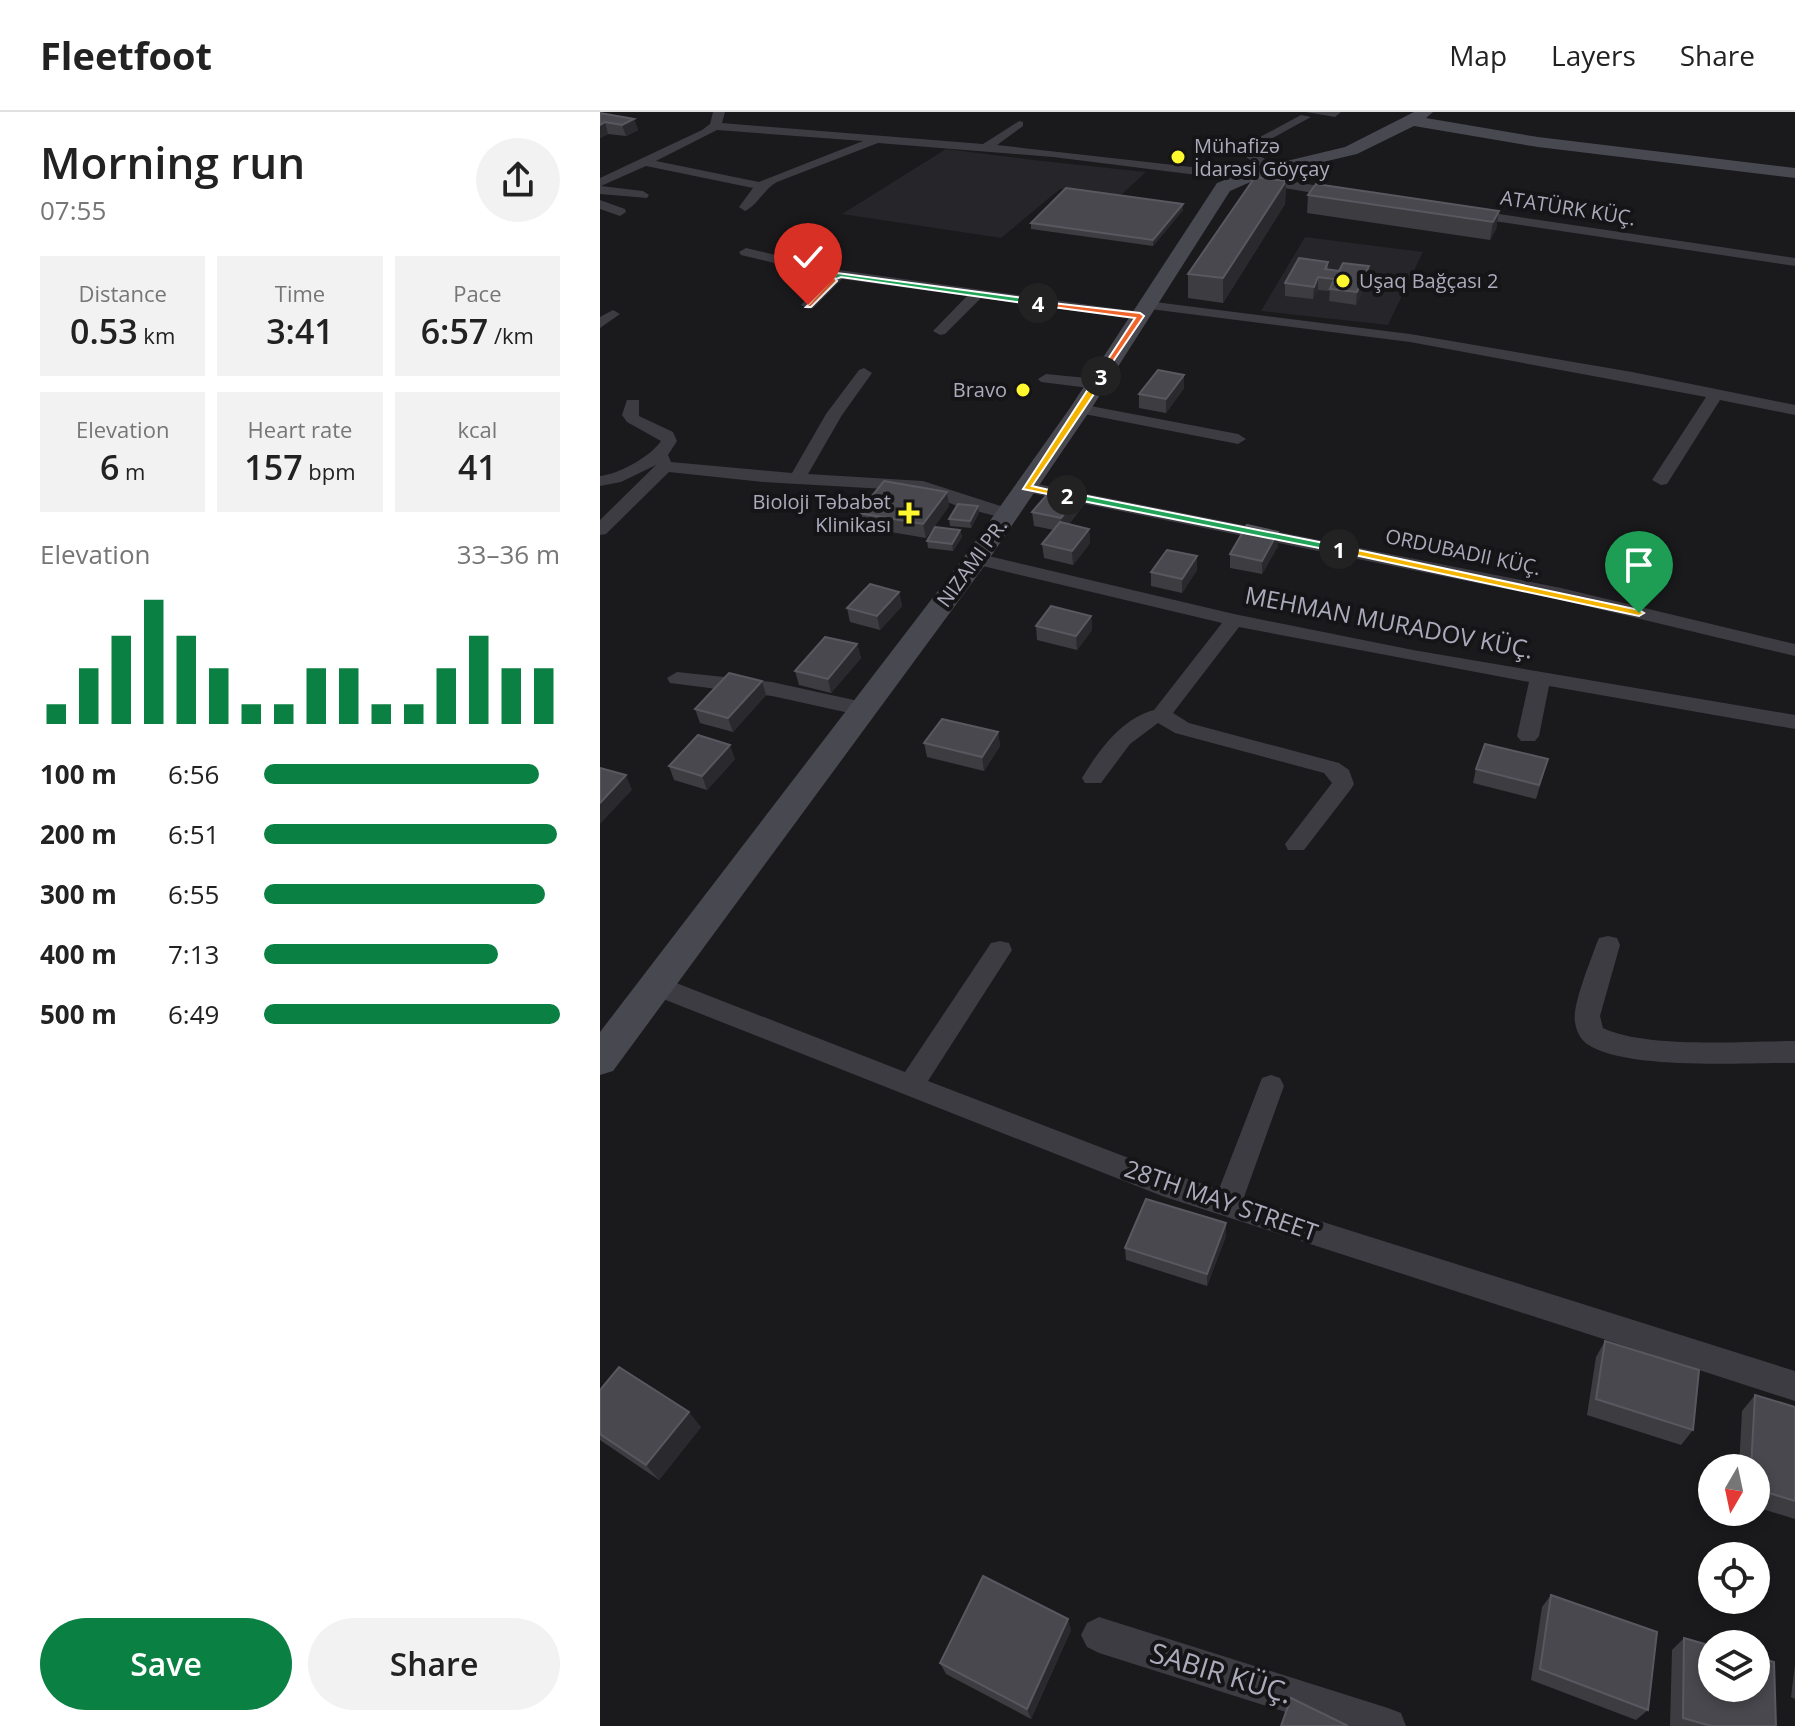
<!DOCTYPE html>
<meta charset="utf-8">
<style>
:root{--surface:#fff;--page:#f2f2f2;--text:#222;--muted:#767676;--line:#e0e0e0;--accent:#0b8043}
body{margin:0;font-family:"Open Sans",sans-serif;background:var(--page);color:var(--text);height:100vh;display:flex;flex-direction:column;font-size:30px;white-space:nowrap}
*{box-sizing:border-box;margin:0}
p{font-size:26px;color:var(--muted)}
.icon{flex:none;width:44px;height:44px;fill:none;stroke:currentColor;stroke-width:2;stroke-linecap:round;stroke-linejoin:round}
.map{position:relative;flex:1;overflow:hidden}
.sheet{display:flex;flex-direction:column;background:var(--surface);width:600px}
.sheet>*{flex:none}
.needle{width:52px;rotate:189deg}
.buttons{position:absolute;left:1098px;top:1342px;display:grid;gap:16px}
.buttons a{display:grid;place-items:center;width:72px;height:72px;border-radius:50%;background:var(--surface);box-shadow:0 4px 12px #0003;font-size:40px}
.pin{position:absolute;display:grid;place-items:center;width:68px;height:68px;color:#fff;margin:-82px -34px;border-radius:50% 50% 50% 0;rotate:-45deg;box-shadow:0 0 8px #0007}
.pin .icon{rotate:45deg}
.km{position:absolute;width:40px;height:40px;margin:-20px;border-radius:50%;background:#222;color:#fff;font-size:22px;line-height:40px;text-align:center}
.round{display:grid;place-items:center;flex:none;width:84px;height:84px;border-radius:42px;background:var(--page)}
.headline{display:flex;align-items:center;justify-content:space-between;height:136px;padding:0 40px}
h1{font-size:44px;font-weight:600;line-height:60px}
.stats{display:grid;grid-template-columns:repeat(3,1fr);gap:12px;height:136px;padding:8px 40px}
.stats div{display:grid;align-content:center;border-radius:0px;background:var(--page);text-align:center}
.stats b{font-size:34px;font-weight:600}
.stats small{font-size:22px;font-weight:400}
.stats p{font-size:22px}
.chart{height:224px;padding:16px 40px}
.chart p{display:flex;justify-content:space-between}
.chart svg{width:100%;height:144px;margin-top:8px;stroke:var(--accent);stroke-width:6}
.primary-button{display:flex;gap:16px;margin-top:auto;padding:16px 40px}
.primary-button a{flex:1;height:92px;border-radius:48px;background:var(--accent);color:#fff;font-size:32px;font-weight:600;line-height:92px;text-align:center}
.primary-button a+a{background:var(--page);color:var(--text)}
ul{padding:0 40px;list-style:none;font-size:26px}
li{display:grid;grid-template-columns:128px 96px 1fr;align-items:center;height:60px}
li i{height:20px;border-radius:10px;background:var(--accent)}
header{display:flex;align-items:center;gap:48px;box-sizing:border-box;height:112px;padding:0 40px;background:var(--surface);border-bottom:2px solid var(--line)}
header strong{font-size:38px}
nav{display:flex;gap:44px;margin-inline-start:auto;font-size:28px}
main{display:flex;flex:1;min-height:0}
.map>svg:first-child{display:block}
.built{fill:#262529}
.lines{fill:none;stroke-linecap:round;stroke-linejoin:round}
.street{fill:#3d3c43;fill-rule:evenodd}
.secondary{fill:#484851;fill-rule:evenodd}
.wall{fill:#3d3c41}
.shaded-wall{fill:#2a292d}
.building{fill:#49484e;stroke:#585860;stroke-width:2}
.split-1{fill:#f5b400;stroke:#fff;stroke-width:2}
.split-2{fill:#22a559;stroke:#fff;stroke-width:2}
.split-3{fill:#f5b400;stroke:#fff;stroke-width:2}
.split-4{fill:#f0652b;stroke:#fff;stroke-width:2}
.split-5{fill:#22a559;stroke:#fff;stroke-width:2}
.split-6{fill:#f0652b;stroke:#fff;stroke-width:2}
.poi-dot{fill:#fff82e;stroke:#151417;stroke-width:3}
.labels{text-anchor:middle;stroke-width:8;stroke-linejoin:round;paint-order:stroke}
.far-poi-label{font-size:20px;fill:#ababbc;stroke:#151417;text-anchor:start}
.far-street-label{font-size:20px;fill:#ababbc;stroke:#151417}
.street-label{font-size:24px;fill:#ababbc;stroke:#151417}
.near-street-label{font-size:28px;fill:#ababbc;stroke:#151417}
</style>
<header>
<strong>Fleetfoot</strong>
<nav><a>Map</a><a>Layers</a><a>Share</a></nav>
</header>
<main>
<section class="sheet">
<div class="headline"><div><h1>Morning run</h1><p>07:55</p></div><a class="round"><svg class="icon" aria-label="share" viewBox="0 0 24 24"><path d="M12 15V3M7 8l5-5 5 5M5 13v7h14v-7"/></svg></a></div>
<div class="stats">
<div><p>Distance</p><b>0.53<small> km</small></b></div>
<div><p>Time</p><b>3:41</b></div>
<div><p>Pace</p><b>6:57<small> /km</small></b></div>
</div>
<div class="stats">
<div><p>Elevation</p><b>6<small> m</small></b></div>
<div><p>Heart rate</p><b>157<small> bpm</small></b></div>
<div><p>kcal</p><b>41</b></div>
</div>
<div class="chart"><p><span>Elevation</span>33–36 m</p>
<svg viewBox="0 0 160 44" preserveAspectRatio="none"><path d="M5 44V38M15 44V27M25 44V17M35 44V6M45 44V17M55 44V27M65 44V38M75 44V38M85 44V27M95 44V27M105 44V38M115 44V38M125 44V27M135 44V17M145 44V27M155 44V27"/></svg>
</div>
<ul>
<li><b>100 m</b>6:56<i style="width:93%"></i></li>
<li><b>200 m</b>6:51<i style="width:99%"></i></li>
<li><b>300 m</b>6:55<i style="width:95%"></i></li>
<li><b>400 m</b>7:13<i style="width:79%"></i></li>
<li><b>500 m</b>6:49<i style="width:100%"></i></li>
</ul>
<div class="primary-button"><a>Save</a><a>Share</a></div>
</section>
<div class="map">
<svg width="1195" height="1614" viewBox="0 0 1195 1614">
<rect width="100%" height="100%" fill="#1a191c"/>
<g class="built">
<path d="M346,37l96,12 104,11 -25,23 -61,-6 -59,49 -159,-24z"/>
<path d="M705,125l118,15 -35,73 -127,-14z"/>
</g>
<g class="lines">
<g class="street">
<path d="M113,0h12l-3,11 261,21 36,-23 4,1v4l-26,19 248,28 97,17 6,4 -6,4 -97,-17 -192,-24 -175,-14 -101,39c-13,7 -19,23 -32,29l-6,-4 14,-19 -107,-22 -45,20 42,5 6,4 -2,3 -47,-4v-16l102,-48 8,-6zM117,18l146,11 -104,41 -103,-21z"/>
<path d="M701,3l10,2 -60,33 26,17v6h-8l-33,-23z"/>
<path d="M0,88l25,9 1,3 -6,4 -20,-7z"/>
<path d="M865,97l330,49v8l-335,-50v-6z"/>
<path d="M146,136l93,22 301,42 7,4 -7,4 -159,-22 -36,36 -5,1 -7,-4 34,-35 -125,-17 -29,29 -5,1 -7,-4 28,-29 -88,-21 -2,-3z"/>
<path d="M547,189l263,33 222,38 163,33v10l-75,-15 -53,84 -6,1 -9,-5 54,-83 -296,-55 -268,-34 -2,-3z"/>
<path d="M13,198l7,4 -20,14v-11z"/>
<path d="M264,256l8,5 -30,42 -34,59 115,7 90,29 3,4 -3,4 -6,1 -50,-13 -37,-15 -157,-9 -94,-10 -63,62 -6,1v-15l56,-55 -35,17 -21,4v-10c19,-2 50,-19 61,-35l-34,-19 -5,-7 5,-15h12v16l34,16 4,9 -9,14 3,7 121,11 34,-59 33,-44z"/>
<path d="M446,262l51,5 8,5 -8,5 -56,-7 -3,-3z"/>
<path d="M480,292l158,30 8,5 -8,5 -164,-32 -2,-3z"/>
<path d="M427,370l534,106 234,56v12l-234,-56 -540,-109 -3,-4z"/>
<path d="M376,441l258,61 179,36 382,65v14l-246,-43 -10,50 -4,5h-14l-4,-5 12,-54 -290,-55 -66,86 16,10 150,40 10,7 5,14 -3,5 -47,61h-16l-3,-6 47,-61 -8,-10 -149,-40 -17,-10 -28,21 -29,39h-16l-3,-5c17,-28 39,-59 72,-68l68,-87 -252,-60 -3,-4 3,-4z"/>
<path d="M77,560l95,10 91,20 10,7 -10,7 -91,-20 -102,-13 -3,-5z"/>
<path d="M1008,824l9,2 3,7 -20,71 3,12c44,21 142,13 192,13v22c-50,-1 -168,8 -208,-19 -7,-5 -11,-14 -12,-22 -3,-17 15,-59 21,-77l3,-7z"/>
<path d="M400,829l9,2 3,7 -84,131 237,91 54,17 43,-111 9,-3 9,3 4,8 -40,111 551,174v30l-633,-205 -514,-203 -4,-7 4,-7 9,-3 9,3 239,93 86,-129z"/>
<path d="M499,1505l289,91 13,5 5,13h-76l-231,-73 -12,-6 -6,-12 6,-12z"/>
</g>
<path class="secondary" d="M814,0h19l-7,6 112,19 257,31v10l-257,-31 -124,-21 -57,28 -93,22 -34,15 -139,218 -106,156 -372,506 -13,4v-43l367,-479 103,-145 147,-225 36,-14 92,-22z"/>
</g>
<g class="wall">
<path d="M706,0h35l-6,5z"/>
<path d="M0,1l34,6 4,11 -12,6 -18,-2 -8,4z"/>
<path d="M686,69l-1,23 -62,99 -35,-5v-24z"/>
<path d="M708,83l191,16 -3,18 -6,11 -183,-27z"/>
<path d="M583,92v6l-30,36 -122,-17v-6z"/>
<path d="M728,150v7l11,2 30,-5 -1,13 -12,26 -27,-4 1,-10 -12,-1 -5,9 -28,-3v-13z"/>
<path d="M584,276l-18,25 -27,-5v-14z"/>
<path d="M349,394l-23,32 -65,-11 -3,-14z"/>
<path d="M378,394l1,7 -8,15 -21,-2 -1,-7z"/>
<path d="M479,399l-10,13 20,5 1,14 -17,22 -29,-7 -2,-14 12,-14 -20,-4 -2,-14z"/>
<path d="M360,418l2,7 -9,14 -25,-3 -1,-7z"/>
<path d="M678,420v14l-16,28 -32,-6v-14z"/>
<path d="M597,458l-15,23 -31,-7v-14z"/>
<path d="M299,480l3,14 -22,24 -30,-8 -3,-14z"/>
<path d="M491,504l1,14 -15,20 -40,-10 -1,-14z"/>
<path d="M257,532l4,14 -30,35 -32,-8 -4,-14z"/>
<path d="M162,569l4,14 -33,37 -33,-9 -5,-14z"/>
<path d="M398,620l2,14 -16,25 -57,-14 -3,-14z"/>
<path d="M135,647l-28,31 -33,-10 -5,-14z"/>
<path d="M876,657l68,4 -8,26 -63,-16z"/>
<path d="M626,1111v13l-19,50 -81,-26 -1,-12z"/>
<path d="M1005,1229l88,89 -12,15 -94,-30 9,-58z"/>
<path d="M0,1278l101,37 -42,53 -59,-40z"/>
<path d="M1155,1283l40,12v112l-39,-12v-39h-17l3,-57z"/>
<path d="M951,1483l97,115 -12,10 -105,-40 11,-73z"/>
<path d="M471,1518l-40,89 -85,-45 -6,-11z"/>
<path d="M1084,1526l92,88h-106l2,-76z"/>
<path d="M1195,1552v35l-4,-2z"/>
</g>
<g class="shaded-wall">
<path d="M34,7l4,11 -12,6 -4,-11z"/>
<path d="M5,10l3,12 -8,4v-13z"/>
<path d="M686,69l-1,23 -62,99v-25z"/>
<path d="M583,92v6l-30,36v-6z"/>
<path d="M899,99l-3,18 -6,11 3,-18z"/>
<path d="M769,154l-1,13 -12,26 1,-13z"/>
<path d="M718,165v13l-5,9 1,-12z"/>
<path d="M584,263v13l-18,25v-14z"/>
<path d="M347,380l2,14 -23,32 -3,-14z"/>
<path d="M478,385l1,14 -17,21 -1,-14z"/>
<path d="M378,394l1,7 -8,15 -1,-7z"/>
<path d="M489,417l1,14 -17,22 -1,-14z"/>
<path d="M360,418l2,7 -9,14 -1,-7z"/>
<path d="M678,420v14l-16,28v-13z"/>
<path d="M597,444v14l-15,23v-14z"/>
<path d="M299,480l3,14 -22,24 -3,-14z"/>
<path d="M491,504l1,14 -15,20 -1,-14z"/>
<path d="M257,532l4,14 -30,35 -3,-14z"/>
<path d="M162,569l4,14 -33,37 -5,-14z"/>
<path d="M398,620l2,14 -16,25 -2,-14z"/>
<path d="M130,633l5,14 -28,31 -5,-14z"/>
<path d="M26,663l6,15 -32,34v-21z"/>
<path d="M626,1111v13l-19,50v-12z"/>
<path d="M89,1300l12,15 -42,53 -13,-15z"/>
<path d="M468,1507l3,11 -40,89 -4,-10z"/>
</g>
<g class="building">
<path d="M0,1l34,6 -12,6 -17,-3 -5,3z"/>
<path d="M655,65l31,4 -63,97 -35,-4z"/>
<path d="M716,72l183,27 -6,11 -185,-27z"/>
<path d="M466,76l117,16 -30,36 -122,-17z"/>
<path d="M699,146l29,4 -3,7 14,2 4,-8 26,3 -12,26 -27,-3 4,-10 -16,-2 -4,10 -29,-4z"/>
<path d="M558,258l26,5 -18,24 -27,-5z"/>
<path d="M284,369l63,11 -24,32 -65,-11z"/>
<path d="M450,379l28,6 -17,21 -29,-6z"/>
<path d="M358,392l20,2 -8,15 -21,-2z"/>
<path d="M460,410l29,7 -17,22 -30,-7z"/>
<path d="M647,413l31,7 -16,29 -32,-7z"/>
<path d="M335,415l25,3 -8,14 -25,-3z"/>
<path d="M567,438l30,6 -15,23 -31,-7z"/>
<path d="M270,472l29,8 -22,24 -30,-8z"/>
<path d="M451,494l40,10 -15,20 -40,-10z"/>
<path d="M225,525l32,7 -29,35 -33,-8z"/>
<path d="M129,561l33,8 -34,37 -33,-9z"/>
<path d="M342,607l56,13 -16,25 -58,-14z"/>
<path d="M98,623l32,10 -28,31 -33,-10z"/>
<path d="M885,632l63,15 -9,26 -63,-16z"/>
<path d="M0,656l26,7 -26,28z"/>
<path d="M546,1087l80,24 -19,51 -82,-26z"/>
<path d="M1005,1229l94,29 -6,60 -97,-31z"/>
<path d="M19,1255l70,45 -43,53 -46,-31v-44z"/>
<path d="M1155,1283l40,12v94l-39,-12v-21h-5z"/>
<path d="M383,1464l85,43 -41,90 -87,-46z"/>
<path d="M951,1483l106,37 -9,78 -108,-41z"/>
<path d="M1084,1526l28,8v42h44v-31l18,5 2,64h-65l-28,-8z"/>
<path d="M691,1586l57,28h-67z"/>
</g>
<path class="split-1" d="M739,434l300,64 5,3 -5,3 -303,-65z"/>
<path class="split-2" d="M467,380l272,54 5,3 -5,3 -276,-55z"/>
<path class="split-3" d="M498,262l8,2 -74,110 39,9 -4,3 -44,-9z"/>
<path class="split-4" d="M435,189l105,12 4,3 -43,63 -4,-3 38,-58 -97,-13z"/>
<path class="split-5" d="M237,161l201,27 4,3 -4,2 -197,-28 -10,4z"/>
<path class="split-6" d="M234,165l3,4 -26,26h-5z"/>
<g class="poi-dot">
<circle cx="578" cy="45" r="8"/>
<circle cx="743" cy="169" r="8"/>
<circle cx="423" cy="278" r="8"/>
<path d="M305 389h8v8h8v8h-8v8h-8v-8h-8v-8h8z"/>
</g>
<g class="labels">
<g class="far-poi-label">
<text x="594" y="41">Mühafizə<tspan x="594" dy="23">İdarəsi Göyçay</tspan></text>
<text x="759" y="176">Uşaq Bağçası 2</text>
<text x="407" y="285" text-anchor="end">Bravo</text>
<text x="291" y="397" text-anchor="end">Bioloji Təbabət<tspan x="291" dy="23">Klinikası</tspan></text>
</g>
<g class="far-street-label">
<text transform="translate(968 96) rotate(9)" y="7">ATATÜRK KÜÇ.</text>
<text transform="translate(863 440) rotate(12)" y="7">ORDUBADII KÜÇ.</text>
<text transform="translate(372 451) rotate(-54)" y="7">NIZAMI PR.</text>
</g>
<g class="street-label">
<text transform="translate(789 511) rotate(11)" y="8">MEHMAN MURADOV KÜÇ.</text>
<text transform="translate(621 1089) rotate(19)" y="8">28TH MAY STREET</text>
</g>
<g class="near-street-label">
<text transform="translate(621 1561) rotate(17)" y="10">SABIR KÜÇ.</text>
</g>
</g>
</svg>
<div class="buttons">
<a><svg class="needle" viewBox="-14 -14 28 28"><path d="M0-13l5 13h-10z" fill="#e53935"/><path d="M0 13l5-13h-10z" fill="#767676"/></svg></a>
<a><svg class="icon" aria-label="locate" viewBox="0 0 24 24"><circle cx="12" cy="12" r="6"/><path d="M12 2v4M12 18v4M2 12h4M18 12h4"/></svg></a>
<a><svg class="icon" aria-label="layers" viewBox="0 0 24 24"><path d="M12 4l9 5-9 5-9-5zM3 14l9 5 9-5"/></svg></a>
</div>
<div class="pin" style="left:1039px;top:501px;background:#1e9e55"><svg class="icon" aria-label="arrive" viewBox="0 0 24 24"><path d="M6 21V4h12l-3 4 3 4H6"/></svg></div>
<div class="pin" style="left:208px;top:193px;background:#d93025"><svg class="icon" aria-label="check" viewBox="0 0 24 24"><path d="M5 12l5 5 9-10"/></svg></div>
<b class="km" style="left:739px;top:437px">1</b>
<b class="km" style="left:467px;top:383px">2</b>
<b class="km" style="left:501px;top:264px">3</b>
<b class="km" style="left:438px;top:191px">4</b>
</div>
</main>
